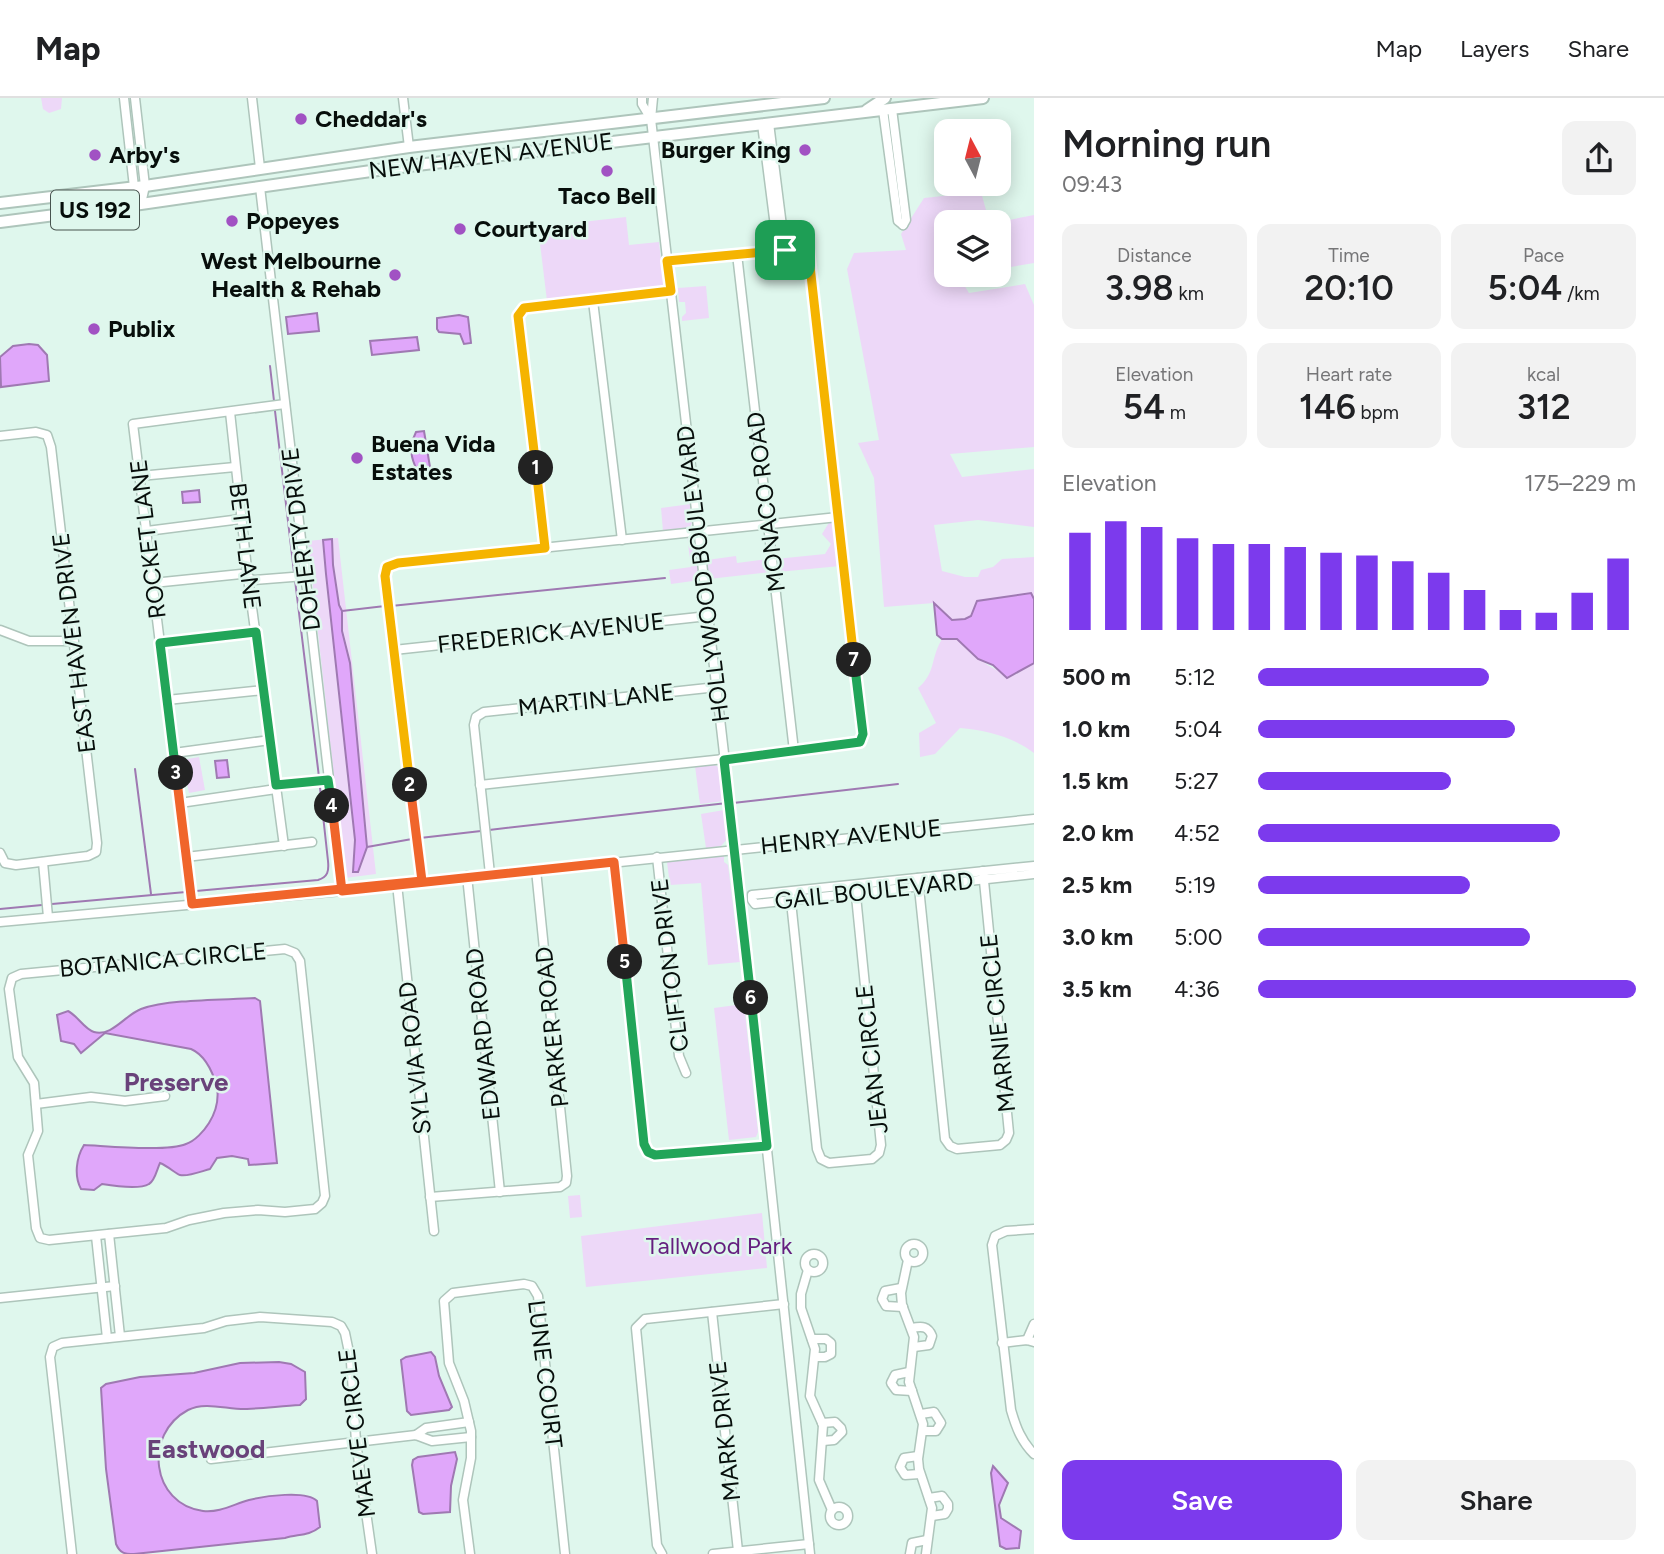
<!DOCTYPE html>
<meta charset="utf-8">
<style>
:root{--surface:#fff;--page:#f2f2f2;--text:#202124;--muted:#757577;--line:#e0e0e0;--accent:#7c3aed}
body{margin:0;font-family:Figtree,sans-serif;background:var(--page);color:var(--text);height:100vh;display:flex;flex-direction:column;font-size:26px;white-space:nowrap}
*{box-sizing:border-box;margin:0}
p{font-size:23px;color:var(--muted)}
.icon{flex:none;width:38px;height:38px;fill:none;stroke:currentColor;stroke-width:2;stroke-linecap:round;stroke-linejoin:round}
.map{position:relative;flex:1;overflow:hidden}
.side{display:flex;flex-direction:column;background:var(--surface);width:630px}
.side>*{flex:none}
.needle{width:46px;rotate:353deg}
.controls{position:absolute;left:934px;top:21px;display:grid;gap:14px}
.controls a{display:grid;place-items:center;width:77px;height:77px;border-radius:14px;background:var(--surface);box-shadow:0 4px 18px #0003;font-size:35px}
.pin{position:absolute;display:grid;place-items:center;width:60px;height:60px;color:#fff;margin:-30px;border-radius:14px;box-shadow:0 4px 10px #0006}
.km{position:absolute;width:35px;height:35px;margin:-18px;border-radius:50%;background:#222;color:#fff;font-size:19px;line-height:35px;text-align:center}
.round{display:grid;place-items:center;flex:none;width:74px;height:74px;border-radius:14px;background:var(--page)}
.headline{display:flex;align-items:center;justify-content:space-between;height:119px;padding:0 28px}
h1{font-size:38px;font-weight:600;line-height:52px}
.figures{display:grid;grid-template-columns:repeat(3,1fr);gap:10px;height:119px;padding:7px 28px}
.figures div{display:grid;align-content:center;border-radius:14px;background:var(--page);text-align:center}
.figures b{font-size:35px;font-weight:600}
.figures small{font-size:19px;font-weight:400}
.figures p{font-size:19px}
.chart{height:196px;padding:14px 28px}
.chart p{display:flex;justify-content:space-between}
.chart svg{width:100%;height:126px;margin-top:7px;stroke:var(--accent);stroke-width:6}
.button{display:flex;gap:14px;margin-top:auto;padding:14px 28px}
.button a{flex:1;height:80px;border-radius:14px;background:var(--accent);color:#fff;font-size:28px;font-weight:600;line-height:80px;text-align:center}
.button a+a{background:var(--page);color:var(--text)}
ul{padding:0 28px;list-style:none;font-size:23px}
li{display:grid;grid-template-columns:112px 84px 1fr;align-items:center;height:52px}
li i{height:18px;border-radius:9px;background:var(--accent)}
header{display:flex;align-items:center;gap:42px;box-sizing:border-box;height:98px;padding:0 35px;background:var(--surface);border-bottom:2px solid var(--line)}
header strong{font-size:33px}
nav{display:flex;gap:38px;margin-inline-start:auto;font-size:24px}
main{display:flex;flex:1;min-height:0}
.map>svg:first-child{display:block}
.green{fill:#edd8f8}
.water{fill:#e0a7fa;stroke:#9f79b2;stroke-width:2}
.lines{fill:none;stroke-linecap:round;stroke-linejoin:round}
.stream{stroke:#9f79b2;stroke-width:2}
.minor-casing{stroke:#aec5bb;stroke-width:11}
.major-casing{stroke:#aec5bb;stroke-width:14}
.minor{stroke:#fff;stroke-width:8}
.major{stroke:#fff;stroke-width:10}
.split-1-casing{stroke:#fff;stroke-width:14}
.split-2-casing{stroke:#fff;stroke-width:14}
.split-3-casing{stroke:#fff;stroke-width:14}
.split-4-casing{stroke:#fff;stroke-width:14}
.split-5-casing{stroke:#fff;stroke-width:14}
.split-6-casing{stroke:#fff;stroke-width:14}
.split-7-casing{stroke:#fff;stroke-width:14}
.split-8-casing{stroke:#fff;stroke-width:14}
.split-1{stroke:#f5b400;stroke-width:9}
.split-2{stroke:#f5b400;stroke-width:9}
.split-3{stroke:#f0652b;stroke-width:9}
.split-4{stroke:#22a559;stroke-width:9}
.split-5{stroke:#f0652b;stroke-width:9}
.split-6{stroke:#22a559;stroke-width:9}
.split-7{stroke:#22a559;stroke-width:9}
.split-8{stroke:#f5b400;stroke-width:9}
.poi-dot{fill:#a152c3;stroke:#dff7ed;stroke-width:2.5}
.labels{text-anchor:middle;stroke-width:5;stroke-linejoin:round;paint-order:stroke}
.shield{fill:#dff7ed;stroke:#48544f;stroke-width:2}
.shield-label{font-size:23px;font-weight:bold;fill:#070e0b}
.poi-label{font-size:24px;font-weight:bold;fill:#070e0b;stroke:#dff7ed;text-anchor:start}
.street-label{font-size:24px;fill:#070e0b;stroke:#dff7ed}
.park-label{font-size:24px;fill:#651f7f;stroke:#dff7ed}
.neighbourhood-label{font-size:26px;font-weight:bold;fill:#69427a;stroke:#dff7ed}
</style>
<header>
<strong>Map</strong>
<nav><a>Map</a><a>Layers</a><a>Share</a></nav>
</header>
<main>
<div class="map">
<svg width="1034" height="1456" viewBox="0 0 1034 1456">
<rect width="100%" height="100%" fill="#dff7ed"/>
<g class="green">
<path d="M41,0h21l-1,11 -12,4 -6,-4z"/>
<path d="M981,94l5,18 -10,12h-29v53h22l-10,2 10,16 56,-9 9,21v142l-84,7 12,23 72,-8v58l-56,-7 -44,5 8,46 23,6h13l3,-7 12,-3 9,-8 32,-2v42l-4,-6 -65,26 -13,1 -18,-17 -50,4 -10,-129 -16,-35 21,-3 -32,-171 7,-16 52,-3 -5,-16 23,-36z"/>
<path d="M1034,117v48l-35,6v-47z"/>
<path d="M626,119l3,28 30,-3 5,45 -117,14 -9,-74z"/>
<path d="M706,188l3,32 -27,3v-4l4,-4 -1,-11h-6l-1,-14z"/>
<path d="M691,406l2,17 -3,6 -27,4 -2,-23z"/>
<path d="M830,423l4,3 6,42 -62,6 -2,-13 49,-5 6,-10 -9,-10z"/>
<path d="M687,438l8,4 5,40 -29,4 -2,-14 22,-3z"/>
<path d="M338,440l38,336 -31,4 -37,-337z"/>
<path d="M736,458l1,7 31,-4 2,13 -61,7 -2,-19z"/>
<path d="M942,541h15c17,16 35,34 58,36l19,-12v90c-21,-16 -48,-23 -74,-25l-25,26 -15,3 -1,-24 17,-10 -18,-35c18,-15 12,-29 24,-49z"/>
<path d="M199,659l6,33 -16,3 -7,-33z"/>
<path d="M713,666l7,4 4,33 -24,3 -5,-38z"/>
<path d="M724,712l3,29 -6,7 -15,2 -5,-34z"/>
<path d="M724,758v6l4,3 12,97 -32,3 -7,-82 -31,2 -3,-23z"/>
<path d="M744,906l14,128 -2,5 -27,3 -15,-132z"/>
<path d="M580,1097l2,22 -12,1 -2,-22z"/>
<path d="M762,1115l5,55 -181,19 -5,-51z"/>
</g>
<g class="water">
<path d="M317,215l2,18 -31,3 -2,-17z"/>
<path d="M459,217l9,2 3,26 -7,1 -4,-10 -21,-2 -2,-3v-11z"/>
<path d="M417,239l2,13 -47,5 -2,-14z"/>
<path d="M29,246l9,1 9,10 2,26 -48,6 -1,-30 13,-11z"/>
<path d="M424,333l6,36 -3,4 -9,1c-8,-15 -9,-25 -2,-40z"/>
<path d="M199,392l1,12 -17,1 -1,-11z"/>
<path d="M332,441l1,26 6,40 3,6v20l8,32 17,184 -9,25h-5l2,-32 -29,-266 -3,-34z"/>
<path d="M1031,495l3,6v64l-27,15 -14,-13 -15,-6 -21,-20h-15l-5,-4 -3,-32 18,17 13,-1 6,-3 6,-15z"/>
<path d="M227,662l2,17 -12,1 -2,-17z"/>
<path d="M255,900l5,3 17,162 -28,2 -1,-6 -16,-3 -15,2 -7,11c-8,2 -22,8 -30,6 -4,-1 -12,-9 -20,-12 -3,6 -5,18 -11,21 -10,6 -35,2 -47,0l-8,6 -13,-1c-7,-13 -5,-31 3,-44 23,1 83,7 102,-1 9,-3 18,-13 23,-21 7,-11 10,-23 8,-36 -4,-14 -12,-32 -26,-38l-86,-16 -24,20 -7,-9 -13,-3 -4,-26 11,-4c10,5 16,18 26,21 18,5 31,-17 47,-23 28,-10 83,-9 114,-11z"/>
<path d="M431,1254l4,5 4,19 13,31 -3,3 -38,5 -4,-4 -6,-51 5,-3z"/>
<path d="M279,1264l12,2 14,8 1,27 -6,6c-17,1 -35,3 -53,4 -19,1 -41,-8 -59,1 -45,24 -37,94 15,101 17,2 31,-7 46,-11 16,-4 57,-10 68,1l3,26c-11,9 -22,7 -35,11l-151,16c-10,0 -14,-1 -18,-10l-10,-75 -5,-81 5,-4 34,-7 54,-4 46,-10z"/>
<path d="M455,1354l2,7 -6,27 -1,26 -27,2 -4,-2 -7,-47 1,-5 5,-3z"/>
<path d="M993,1368l15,17 -9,22 2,13 20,13 -2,17 -13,1 -6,-3 -9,-73z"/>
</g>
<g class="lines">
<g class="stream">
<path d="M270,268l4,35"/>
<path d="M275,313l19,161"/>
<path d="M295,482l24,197"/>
<path d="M391,508l274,-28"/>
<path d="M342,513l43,-5"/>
<path d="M135,671l16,125"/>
<path d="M733,705l165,-19"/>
<path d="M489,732l238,-27"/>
<path d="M420,740l61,-7"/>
<path d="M367,749l45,-8"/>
<path d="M196,793l122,-11c10,-3 11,-9 10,-19l-8,-73"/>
<path d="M52,806l134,-12"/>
<path d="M0,811l42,-4"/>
</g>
<defs>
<g id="minor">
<path d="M124,0l10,89 7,17"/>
<path d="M135,0l10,88 -4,18"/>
<path d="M252,0l8,70"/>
<path d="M403,0l6,49"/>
<path d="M642,0v6l9,15"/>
<path d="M653,0l-2,21 84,730 75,705"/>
<path d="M892,11l14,111 -3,5"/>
<path d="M883,12l15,111 5,4"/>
<path d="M769,25l16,127"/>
<path d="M762,26l16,126"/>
<path d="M260,89l82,704"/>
<path d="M737,156l57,497"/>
<path d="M593,203l29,239"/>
<path d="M230,314l18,166 36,268"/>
<path d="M0,338l36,-4 11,3 4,12 46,396 -1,9 -8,4 -72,9 -11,-2 -5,-10"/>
<path d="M140,378l95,-9"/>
<path d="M147,433l94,-12"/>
<path d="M545,450l-27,-232 6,-8 147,-17"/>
<path d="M153,485l88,-9 12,6 52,-4"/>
<path d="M0,532l29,11h45"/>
<path d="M160,545l96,-11"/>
<path d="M394,552l314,-34"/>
<path d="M167,602l97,-10"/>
<path d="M174,655l96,-13"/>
<path d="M276,687l52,-5"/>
<path d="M480,687l244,-26 136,-17 3,-8 -55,-486 -141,13"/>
<path d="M180,705l96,-14"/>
<path d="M186,759l126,-15"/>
<path d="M657,759l22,199 7,17"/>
<path d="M43,764l5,55"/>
<path d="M614,764l30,282 4,8 15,3 104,-9"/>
<path d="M1034,768l-282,29v5l3,4 279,-30"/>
<path d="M490,776l-16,-149 2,-8 8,-5 233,-25"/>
<path d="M467,778l33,316"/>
<path d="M918,780l27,261 5,7 7,3 43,-4 6,-5 3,-7 -26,-262"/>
<path d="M422,783l-37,-305 2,-9 11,-4 440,-46"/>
<path d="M397,786l37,347"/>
<path d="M790,794l27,257 4,10 8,4 43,-4 7,-6 2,-8 -26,-259"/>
<path d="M192,806l-59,-480 152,-20"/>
<path d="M0,824l342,-31 692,-72"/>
<path d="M285,851l10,4 5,8 25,235 -3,7 -7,6 -30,3 -27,-2 -34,3 -35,7 -23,8 -117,12 -9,-2 -4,-10 -8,-73 10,-24 -4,-48 -16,-26 -9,-68 3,-11 9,-4z"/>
<path d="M36,1006l55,-7 34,4 40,-5"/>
<path d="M430,1099l130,-10 6,-4 1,-7 -31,-306"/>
<path d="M1034,1131l-28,2 -11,5 -3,9 19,165c5,17 10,31 23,44"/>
<path d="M109,1136l11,102"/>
<path d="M96,1138l11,102"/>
<circle cx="914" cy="1155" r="9"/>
<circle cx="814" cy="1165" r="9"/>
<path d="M908,1162l-7,33 1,12 12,32 -5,45 14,42 -5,35 1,10 13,39 -6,46"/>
<path d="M808,1172l-7,24v14l14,41 -5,47 13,29 -4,55 13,30"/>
<path d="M901,1190l-16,3 -3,8 4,7 17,1"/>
<path d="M0,1200l115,-12"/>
<path d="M712,1214l26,239"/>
<path d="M912,1230c10,-2 16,-2 20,8l-3,9 -15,2"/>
<path d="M812,1241h14l5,4v11l-6,3h-10"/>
<path d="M1027,1242l7,-16"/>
<path d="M1002,1245l25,-3 7,2"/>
<path d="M909,1274l-14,3 -4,8 5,7 16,1"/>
<path d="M921,1316l13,-2 7,11 -5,8h-13"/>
<path d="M822,1325l13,-1 6,6 1,4 -8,8 -11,1"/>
<path d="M416,1337l10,-7 43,-6"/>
<path d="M918,1358l-14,2 -4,9 5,8 15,-1"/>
<path d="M211,1361l205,-24 16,6 39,-4"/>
<path d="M929,1400l13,-2 6,8v5l-3,5 -13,2"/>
<circle cx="839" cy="1418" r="9"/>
<path d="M72,1456l-22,-197 3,-10 9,-4 142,-15 22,-7 34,-4 72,5 9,4 4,7 6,29 5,80 16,112"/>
<path d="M470,1456l-7,-54 8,-42v-27l-7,-30 -15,-38 -5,-62 9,-8 71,-9 8,2 6,10 27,258"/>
<path d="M662,1456l-5,-9 -21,-217 9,-9 139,-15"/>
<path d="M713,1456l96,-10"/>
<path d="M910,1456l2,-11 15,-3"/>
</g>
<g id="major">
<path d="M867,12l18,-12"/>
<path d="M0,105l145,-17 264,-39 415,-49"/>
<path d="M0,124l141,-18 251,-36 591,-70"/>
</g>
</defs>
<use href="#minor" class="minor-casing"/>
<use href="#major" class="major-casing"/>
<use href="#minor" class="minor"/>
<use href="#major" class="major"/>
</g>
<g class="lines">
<defs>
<path id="split-1" d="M536,370l-18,-152 6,-8 147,-17 -4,-30 118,-11"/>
<path id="split-2" d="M410,687l-25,-209 2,-9 11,-4 147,-15 -9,-80"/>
<path id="split-3" d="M176,675l16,131 230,-23 -12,-96"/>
<path id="split-4" d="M176,675l-16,-130 96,-11 20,153 52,-5 4,26"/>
<path id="split-5" d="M332,708l10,85 272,-29 11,100"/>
<path id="split-6" d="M625,864l19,182 4,8 7,3 112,-9 -16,-148"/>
<path id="split-7" d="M751,900l-27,-238 136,-18 3,-8 -9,-74"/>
<path id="split-8" d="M785,152l23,-2 46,412"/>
</defs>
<use href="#split-1" class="split-1-casing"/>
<use href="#split-2" class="split-2-casing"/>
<use href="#split-3" class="split-3-casing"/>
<use href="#split-4" class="split-4-casing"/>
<use href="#split-5" class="split-5-casing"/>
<use href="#split-6" class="split-6-casing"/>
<use href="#split-7" class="split-7-casing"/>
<use href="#split-8" class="split-8-casing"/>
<use href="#split-1" class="split-1"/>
<use href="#split-2" class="split-2"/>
<use href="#split-3" class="split-3"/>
<use href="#split-4" class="split-4"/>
<use href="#split-5" class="split-5"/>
<use href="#split-6" class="split-6"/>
<use href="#split-7" class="split-7"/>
<use href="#split-8" class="split-8"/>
</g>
<g class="poi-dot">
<circle cx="301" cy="21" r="7"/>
<circle cx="805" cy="52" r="7"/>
<circle cx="95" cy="57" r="7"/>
<circle cx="607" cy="73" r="7"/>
<circle cx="232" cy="123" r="7"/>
<circle cx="460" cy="131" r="7"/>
<circle cx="395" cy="177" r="7"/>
<circle cx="94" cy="231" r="7"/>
<circle cx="357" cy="360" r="7"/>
</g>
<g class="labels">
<rect class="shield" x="51" y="92.5" width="88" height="39" rx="5"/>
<g class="shield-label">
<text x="95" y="120">US 192</text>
</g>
<g class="poi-label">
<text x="315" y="29">Cheddar's</text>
<text x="791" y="60" text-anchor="end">Burger King</text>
<text x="109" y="65">Arby's</text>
<text x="607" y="106" text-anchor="middle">Taco Bell</text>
<text x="246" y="131">Popeyes</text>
<text x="474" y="139">Courtyard</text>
<text x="381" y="171" text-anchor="end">West Melbourne<tspan x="381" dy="28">Health &amp; Rehab</tspan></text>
<text x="108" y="239">Publix</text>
<text x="371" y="354">Buena Vida<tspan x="371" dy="28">Estates</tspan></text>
</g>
<g class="street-label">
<text transform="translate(491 58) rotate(-7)" y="8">NEW HAVEN AVENUE</text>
<text transform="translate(766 404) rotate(-97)" y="8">MONACO ROAD</text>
<text transform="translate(148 441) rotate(-97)" y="8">ROCKET LANE</text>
<text transform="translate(301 441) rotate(-97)" y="8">DOHERTY DRIVE</text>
<text transform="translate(245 448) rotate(83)" y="8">BETH LANE</text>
<text transform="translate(703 476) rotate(-97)" y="8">HOLLYWOOD BOULEVARD</text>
<text transform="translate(551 535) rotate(-6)" y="8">FREDERICK AVENUE</text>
<text transform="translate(74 545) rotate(-97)" y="8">EAST HAVEN DRIVE</text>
<text transform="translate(596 602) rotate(-6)" y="8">MARTIN LANE</text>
<text transform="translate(851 739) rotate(-6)" y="8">HENRY AVENUE</text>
<text transform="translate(874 793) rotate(-6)" y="8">GAIL BOULEVARD</text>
<text transform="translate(163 862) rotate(-5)" y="8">BOTANICA CIRCLE</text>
<text transform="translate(670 867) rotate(-97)" y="8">CLIFTON DRIVE</text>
<text transform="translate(998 925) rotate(-96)" y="8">MARNIE CIRCLE</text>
<text transform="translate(552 929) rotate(-96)" y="8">PARKER ROAD</text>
<text transform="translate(483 936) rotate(-96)" y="8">EDWARD ROAD</text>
<text transform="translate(415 960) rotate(-96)" y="8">SYLVIA ROAD</text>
<text transform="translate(872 961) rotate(-96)" y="8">JEAN CIRCLE</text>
<text transform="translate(545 1276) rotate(83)" y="8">LUNE COURT</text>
<text transform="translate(725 1333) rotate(-96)" y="8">MARK DRIVE</text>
<text transform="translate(357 1335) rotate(-97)" y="8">MAEVE CIRCLE</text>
</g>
<g class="park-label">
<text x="719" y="1156">Tallwood Park</text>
</g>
<g class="neighbourhood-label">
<text x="176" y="993">Preserve</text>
<text x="206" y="1360">Eastwood</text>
</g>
</g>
</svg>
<div class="controls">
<a><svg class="needle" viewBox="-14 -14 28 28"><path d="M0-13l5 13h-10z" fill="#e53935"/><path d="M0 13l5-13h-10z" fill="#757577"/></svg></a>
<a><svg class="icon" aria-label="layers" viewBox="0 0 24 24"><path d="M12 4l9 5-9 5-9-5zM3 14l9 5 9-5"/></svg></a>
</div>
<div class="pin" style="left:785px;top:152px;background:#1e9e55"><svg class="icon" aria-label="arrive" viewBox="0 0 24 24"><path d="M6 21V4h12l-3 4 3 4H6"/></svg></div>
<b class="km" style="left:536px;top:370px">1</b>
<b class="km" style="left:410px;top:687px">2</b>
<b class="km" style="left:176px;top:675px">3</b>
<b class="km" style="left:332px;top:708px">4</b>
<b class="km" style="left:625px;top:864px">5</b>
<b class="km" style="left:751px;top:900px">6</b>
<b class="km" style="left:854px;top:562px">7</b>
</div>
<section class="side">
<div class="headline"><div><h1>Morning run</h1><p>09:43</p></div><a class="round"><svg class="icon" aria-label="share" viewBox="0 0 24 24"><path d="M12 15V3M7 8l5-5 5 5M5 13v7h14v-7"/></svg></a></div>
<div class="figures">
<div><p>Distance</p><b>3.98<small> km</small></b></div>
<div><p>Time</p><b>20:10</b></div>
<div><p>Pace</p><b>5:04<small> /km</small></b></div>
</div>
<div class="figures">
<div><p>Elevation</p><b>54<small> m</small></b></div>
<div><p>Heart rate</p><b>146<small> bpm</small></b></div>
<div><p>kcal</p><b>312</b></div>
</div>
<div class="chart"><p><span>Elevation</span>175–229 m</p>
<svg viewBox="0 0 160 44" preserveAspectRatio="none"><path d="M5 44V10M15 44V6M25 44V8M35 44V12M45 44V14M55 44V14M65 44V15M75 44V17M85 44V18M95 44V20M105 44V24M115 44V30M125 44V37M135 44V38M145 44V31M155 44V19"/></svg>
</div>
<ul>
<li><b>500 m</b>5:12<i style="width:61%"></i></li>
<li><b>1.0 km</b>5:04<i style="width:68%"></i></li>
<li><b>1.5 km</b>5:27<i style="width:51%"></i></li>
<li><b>2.0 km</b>4:52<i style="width:80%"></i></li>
<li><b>2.5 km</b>5:19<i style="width:56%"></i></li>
<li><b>3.0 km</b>5:00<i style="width:72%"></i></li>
<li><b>3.5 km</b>4:36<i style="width:100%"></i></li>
</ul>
<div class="button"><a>Save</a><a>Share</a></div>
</section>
</main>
